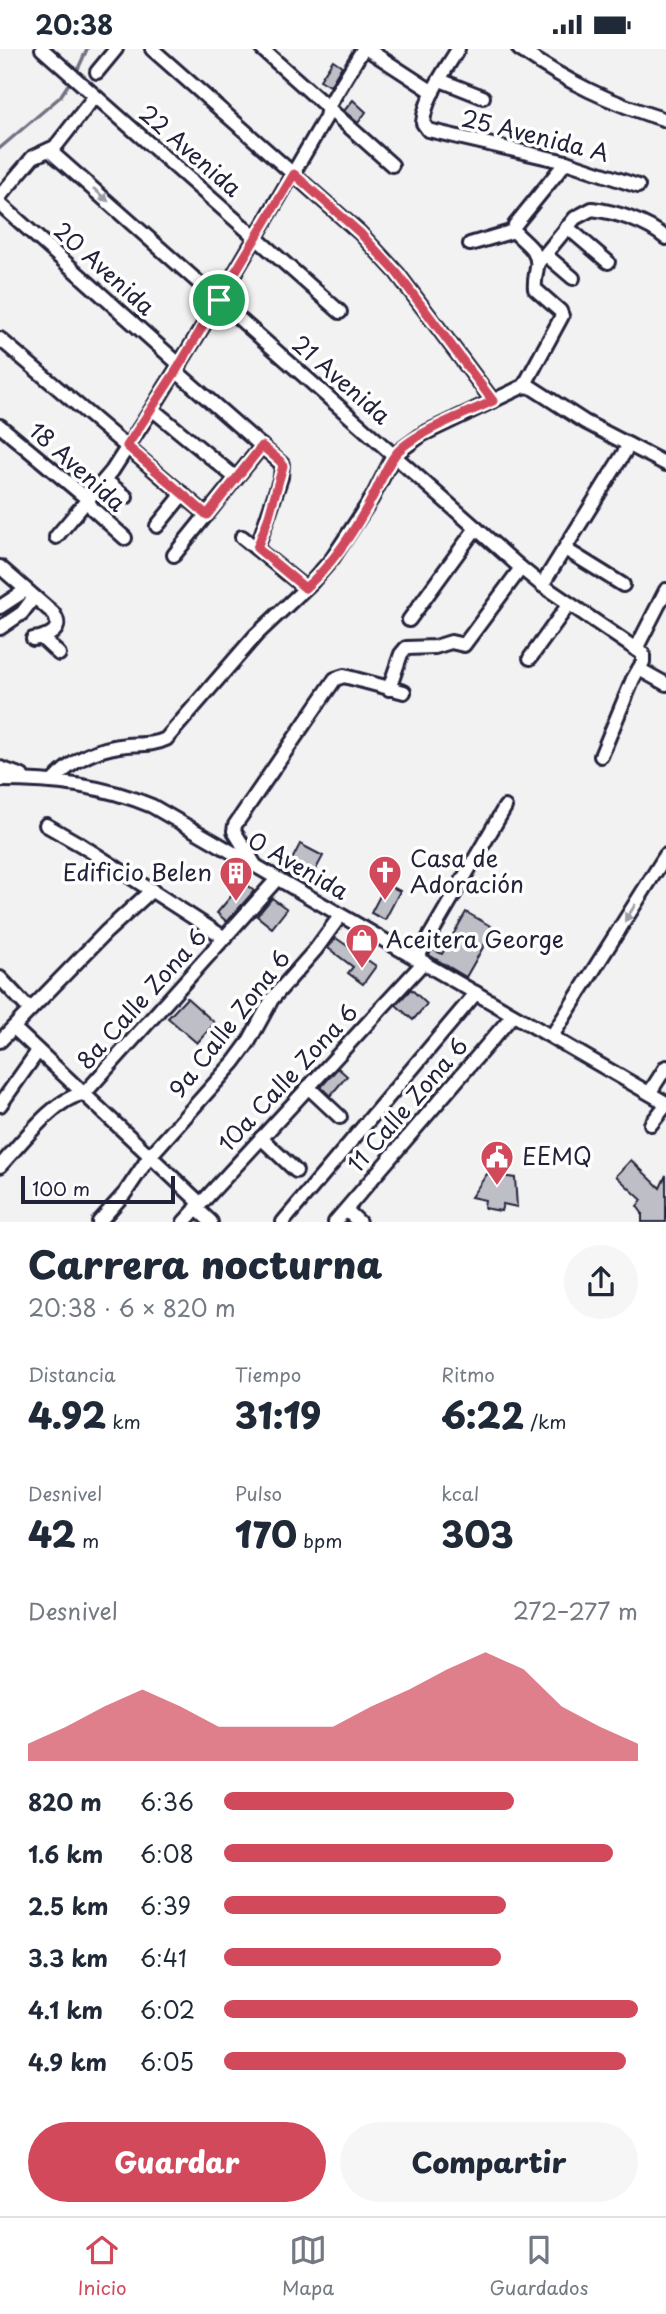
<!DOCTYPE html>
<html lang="es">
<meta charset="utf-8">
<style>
:root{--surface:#fff;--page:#f6f6f7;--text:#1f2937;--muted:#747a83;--line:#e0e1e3;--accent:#d1495b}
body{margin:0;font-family:"Playpen Sans",sans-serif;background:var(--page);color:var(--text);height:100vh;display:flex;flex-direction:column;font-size:26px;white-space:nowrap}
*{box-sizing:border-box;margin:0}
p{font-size:23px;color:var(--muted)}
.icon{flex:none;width:38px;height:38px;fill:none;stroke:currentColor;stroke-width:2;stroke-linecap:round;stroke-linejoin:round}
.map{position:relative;height:1173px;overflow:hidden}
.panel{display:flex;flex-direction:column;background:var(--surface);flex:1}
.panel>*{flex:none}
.scale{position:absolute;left:21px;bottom:18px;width:154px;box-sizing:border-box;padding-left:7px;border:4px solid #22223b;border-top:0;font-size:19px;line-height:24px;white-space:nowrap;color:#22223b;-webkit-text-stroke:5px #fff;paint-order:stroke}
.pin{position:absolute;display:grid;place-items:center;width:60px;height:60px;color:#fff;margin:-30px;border:4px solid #fff;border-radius:50%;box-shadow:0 2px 7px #0007}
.round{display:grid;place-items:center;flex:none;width:74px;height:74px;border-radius:37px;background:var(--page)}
.headline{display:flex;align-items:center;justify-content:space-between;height:119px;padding:0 28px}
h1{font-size:38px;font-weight:800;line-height:52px}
.stats{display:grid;grid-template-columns:repeat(3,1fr);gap:10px;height:119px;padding:7px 28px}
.stats div{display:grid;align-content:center}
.stats b{font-size:35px;font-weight:800}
.stats small{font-size:19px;font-weight:400}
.stats p{font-size:19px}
.chart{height:196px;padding:14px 28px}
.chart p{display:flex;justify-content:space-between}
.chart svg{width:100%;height:126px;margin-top:7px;fill:var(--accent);opacity:.7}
.action{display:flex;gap:14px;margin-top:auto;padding:14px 28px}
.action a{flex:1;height:80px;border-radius:42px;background:var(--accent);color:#fff;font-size:28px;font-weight:800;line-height:80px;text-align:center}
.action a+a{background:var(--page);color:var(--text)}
ul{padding:0 28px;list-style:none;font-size:23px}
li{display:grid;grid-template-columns:112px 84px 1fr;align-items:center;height:52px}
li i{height:18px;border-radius:9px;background:var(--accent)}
.status{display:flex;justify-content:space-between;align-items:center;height:49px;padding:0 35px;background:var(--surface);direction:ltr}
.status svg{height:19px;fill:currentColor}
.menu{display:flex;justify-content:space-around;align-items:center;height:98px;border-top:2px solid var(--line);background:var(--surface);font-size:19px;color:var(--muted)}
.menu a{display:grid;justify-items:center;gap:4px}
.menu .active{color:var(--accent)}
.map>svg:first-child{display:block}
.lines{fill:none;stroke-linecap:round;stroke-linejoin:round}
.stream{stroke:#727282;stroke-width:3.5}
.building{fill:#bebec6;stroke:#22223b;stroke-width:2}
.minor-casing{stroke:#22223b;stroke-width:18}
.minor{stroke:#fff;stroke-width:12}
.oneway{fill:#9c9ca7}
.route-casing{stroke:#fff;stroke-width:14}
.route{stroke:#d1495b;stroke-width:9}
.labels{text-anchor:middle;stroke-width:7;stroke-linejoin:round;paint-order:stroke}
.street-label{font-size:23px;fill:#22223b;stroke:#fff}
.poi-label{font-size:23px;fill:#22223b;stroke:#fff;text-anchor:start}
</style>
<div class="status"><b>20:38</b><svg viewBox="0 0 49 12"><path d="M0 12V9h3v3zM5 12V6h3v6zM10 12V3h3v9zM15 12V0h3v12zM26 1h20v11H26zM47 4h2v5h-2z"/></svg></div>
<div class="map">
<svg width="666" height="1173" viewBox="0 0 666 1173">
<rect width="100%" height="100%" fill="#f2f2f3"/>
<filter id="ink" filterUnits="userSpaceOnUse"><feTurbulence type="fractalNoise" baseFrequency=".0143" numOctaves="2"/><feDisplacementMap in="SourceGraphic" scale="14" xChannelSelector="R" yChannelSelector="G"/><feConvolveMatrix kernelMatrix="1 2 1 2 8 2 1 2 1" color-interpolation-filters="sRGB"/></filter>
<g filter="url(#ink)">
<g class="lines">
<path class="stream" d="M0,99l60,-51 17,-26 10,-22"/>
</g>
<g class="building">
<path d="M333,11l9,6 -12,20 -10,-6z"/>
<path d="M353,51l13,12 -8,11 -14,-12z"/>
<path d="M300,795l23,12 -16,30 -22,-13z"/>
<path d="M243,833l11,9 -27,31 -10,-9z"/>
<path d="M386,835l14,7 -15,29 -14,-7z"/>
<path d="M272,849l15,11 -15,19 -15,-12z"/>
<path d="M466,863l28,16 -28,49 -37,-22 3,-6 10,5z"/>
<path d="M336,889l40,28 -13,18 -15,-11 5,-6 -25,-19z"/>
<path d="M411,940l16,15 -14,16 -17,-15z"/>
<path d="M187,949l28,25 -18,20 -29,-25z"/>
<path d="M338,1019l9,8 -17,20 -9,-9z"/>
<path d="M631,1111l29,28 6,-13v47h-24v-9l-5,-7 5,-6 -26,-24z"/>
<path d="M487,1125l28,4 2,29 -14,-3 -2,7 -17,-3 1,-8 -14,-3z"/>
</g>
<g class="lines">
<defs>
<g id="minor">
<path d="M42,0l298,263"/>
<path d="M152,0l208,184 37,40 96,128"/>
<path d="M262,0l130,116"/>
<path d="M367,0l66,43"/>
<path d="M458,0c-13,22 -33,48 -35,74l5,7 138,32 72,24"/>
<path d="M519,0c48,33 91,54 147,71"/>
<path d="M97,23l19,-23"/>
<path d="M440,31l43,17"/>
<path d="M49,101l472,418 21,17 101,69v8l-10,17 -32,77"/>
<path d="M0,147l33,-39 22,-10 40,-51"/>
<path d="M0,155l180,161"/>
<path d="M567,178l41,35"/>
<path d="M514,182l1,-6 51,-63"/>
<path d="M470,195l44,-13"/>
<path d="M546,206l27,23"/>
<path d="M538,214l37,-45 17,-9c24,3 55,13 74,29"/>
<path d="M0,290l207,176"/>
<path d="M176,322l106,93 -1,13 -24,71"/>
<path d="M524,337l7,1 54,35 81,42"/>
<path d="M152,360l84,69"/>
<path d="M0,377l85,71 8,12 32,29"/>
<path d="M105,431l21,17"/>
<path d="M157,477l26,-32"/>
<path d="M56,488l56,-66 40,-62 67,-109 107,-183 2,-10 35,-58"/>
<path d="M242,488l63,51"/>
<path d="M565,500l58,36"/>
<path d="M174,506l88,-109"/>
<path d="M0,518l53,46c12,17 -4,24 -20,26"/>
<path d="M542,536l87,-140"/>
<path d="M0,558l26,-17"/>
<path d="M409,571l67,-92"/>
<path d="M0,579l22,-15 12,-16"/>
<path d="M45,587l-2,3 16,15"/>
<path d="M636,600l30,-59"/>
<path d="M530,609l39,-54"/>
<path d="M639,620l27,15"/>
<path d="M389,640l12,-35 5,-6 29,-1 16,-5 13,3 57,-77"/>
<path d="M0,719l22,8"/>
<path d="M0,731c54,0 102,5 152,26l514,297"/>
<path d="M53,732c20,-22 44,-33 74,-36 14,-1 27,0 39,-6l90,-104 55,-52 21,-24 40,-61 22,-43 29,-21 101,-48 38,-70 -2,-5 -25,-22c-1,-8 1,-14 2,-22 3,-17 -14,-25 -23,-36"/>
<path d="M46,776l35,20 144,93"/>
<path d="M255,816l-21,-34 1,-6 100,-146 9,-3 60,16"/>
<path d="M417,909l88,-151"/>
<path d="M0,929l30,32"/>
<path d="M14,979l186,175"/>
<path d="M552,987l114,-181"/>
<path d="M0,992l106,-109 46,-42"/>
<path d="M308,1038l32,30"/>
<path d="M650,1043l16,-25"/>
<path d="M0,1056l38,-54"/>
<path d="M651,1075l15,-19"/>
<path d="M261,1089l35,33"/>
<path d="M0,1117c20,-21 56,-70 84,-72l193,-215"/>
<path d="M196,1159l15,14"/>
<path d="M346,1161l13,12"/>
<path d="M99,1173l26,-29 25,-37 84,-94 14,-19 24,-44 44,-50 24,-33"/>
<path d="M184,1173l240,-260"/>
<path d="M283,1173l193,-229"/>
<path d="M335,1173l178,-207"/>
</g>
</defs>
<use href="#minor" class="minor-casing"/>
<use href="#minor" class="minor"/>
</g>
<defs><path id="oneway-solid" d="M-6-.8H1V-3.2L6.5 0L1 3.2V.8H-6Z" transform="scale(1.75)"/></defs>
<g class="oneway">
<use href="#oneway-solid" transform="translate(101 146) rotate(41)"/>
<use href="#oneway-solid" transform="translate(630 864) rotate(122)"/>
</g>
</g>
<g class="lines" filter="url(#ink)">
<defs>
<path id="route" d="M294,125l66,59 37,40 96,128c-25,12 -83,33 -98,54 -10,13 -15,29 -23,43 -17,32 -39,66 -67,90l-48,-40 11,-29 15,-53 -3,-5 -18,-15 -55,69 -80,-69 49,-75z"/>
</defs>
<use href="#route" class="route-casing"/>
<use href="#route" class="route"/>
</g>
<defs>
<symbol id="church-pin" viewBox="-11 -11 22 30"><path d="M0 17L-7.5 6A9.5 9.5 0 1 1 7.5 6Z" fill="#d1495b" stroke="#fff"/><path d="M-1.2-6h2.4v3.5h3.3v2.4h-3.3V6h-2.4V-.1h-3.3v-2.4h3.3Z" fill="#fff"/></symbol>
<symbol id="building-pin" viewBox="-11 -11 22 30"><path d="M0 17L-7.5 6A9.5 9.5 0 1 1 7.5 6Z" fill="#d1495b" stroke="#fff"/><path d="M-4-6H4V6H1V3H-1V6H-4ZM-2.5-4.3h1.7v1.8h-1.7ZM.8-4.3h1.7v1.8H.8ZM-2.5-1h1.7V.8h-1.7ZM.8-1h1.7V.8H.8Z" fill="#fff"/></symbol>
<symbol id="shop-pin" viewBox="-11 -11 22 30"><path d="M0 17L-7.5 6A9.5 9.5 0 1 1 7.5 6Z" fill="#d1495b" stroke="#fff"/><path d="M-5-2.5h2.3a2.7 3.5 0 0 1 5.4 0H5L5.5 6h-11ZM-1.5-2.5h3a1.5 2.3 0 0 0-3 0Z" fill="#fff"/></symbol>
<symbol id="civic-pin" viewBox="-11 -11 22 30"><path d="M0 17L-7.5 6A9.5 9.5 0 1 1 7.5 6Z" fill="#d1495b" stroke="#fff"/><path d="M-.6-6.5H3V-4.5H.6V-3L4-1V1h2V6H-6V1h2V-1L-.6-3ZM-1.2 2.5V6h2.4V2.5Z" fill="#fff"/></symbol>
</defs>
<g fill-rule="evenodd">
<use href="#church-pin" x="366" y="804" width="38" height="52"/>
<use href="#building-pin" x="217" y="805" width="38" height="52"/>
<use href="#shop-pin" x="343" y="872" width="38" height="52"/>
<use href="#civic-pin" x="478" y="1089" width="38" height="52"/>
</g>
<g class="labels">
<g class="street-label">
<text transform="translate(535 87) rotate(14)" y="8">25 Avenida A</text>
<text transform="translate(190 102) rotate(41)" y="8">22 Avenida</text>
<text transform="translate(104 220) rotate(42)" y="8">20 Avenida</text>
<text transform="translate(341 331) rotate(41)" y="8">21 Avenida</text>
<text transform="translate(77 418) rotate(42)" y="8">18 Avenida</text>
<text transform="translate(298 817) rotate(30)" y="8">0 Avenida</text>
<text transform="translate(142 950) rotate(-48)" y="8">8a Calle Zona 6</text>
<text transform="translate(230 975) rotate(-52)" y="8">9a Calle Zona 6</text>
<text transform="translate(288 1029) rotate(-47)" y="8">10a Calle Zona 6</text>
<text transform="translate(408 1056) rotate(-49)" y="8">11 Calle Zona 6</text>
</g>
<g class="poi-label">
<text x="410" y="818">Casa de<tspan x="410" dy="26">Adoración</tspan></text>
<text x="212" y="832" text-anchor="end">Edificio Belen</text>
<text x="386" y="899">Aceitera George</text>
<text x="522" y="1116">EEMQ</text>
</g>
</g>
</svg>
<div class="scale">100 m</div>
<div class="pin" style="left:219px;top:251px;background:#1e9e55"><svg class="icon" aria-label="arrive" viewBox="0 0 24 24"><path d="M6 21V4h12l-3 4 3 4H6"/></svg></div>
</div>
<section class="panel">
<div class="headline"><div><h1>Carrera nocturna</h1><p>20:38 · 6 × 820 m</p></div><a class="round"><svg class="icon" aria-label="share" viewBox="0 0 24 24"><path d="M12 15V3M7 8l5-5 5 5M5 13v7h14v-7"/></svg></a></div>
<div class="stats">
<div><p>Distancia</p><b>4.92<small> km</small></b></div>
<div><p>Tiempo</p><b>31:19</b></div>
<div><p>Ritmo</p><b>6:22<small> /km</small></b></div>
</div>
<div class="stats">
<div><p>Desnivel</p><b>42<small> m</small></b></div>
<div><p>Pulso</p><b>170<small> bpm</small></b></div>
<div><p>kcal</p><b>303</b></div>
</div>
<div class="chart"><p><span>Desnivel</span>272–277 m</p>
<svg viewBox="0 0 160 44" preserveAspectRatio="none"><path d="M0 44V38L10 32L20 25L30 19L40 25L50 32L60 32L70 32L80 32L90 25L100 19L110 12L120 6L130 12L140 25L150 32L160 38V44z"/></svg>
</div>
<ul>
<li><b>820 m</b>6:36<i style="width:70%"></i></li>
<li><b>1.6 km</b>6:08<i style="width:94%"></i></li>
<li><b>2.5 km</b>6:39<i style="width:68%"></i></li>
<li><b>3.3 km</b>6:41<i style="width:67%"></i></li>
<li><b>4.1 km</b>6:02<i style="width:100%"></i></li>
<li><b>4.9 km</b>6:05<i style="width:97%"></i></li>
</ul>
<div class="action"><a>Guardar</a><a>Compartir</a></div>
</section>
<nav class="menu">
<a class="active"><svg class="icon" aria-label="home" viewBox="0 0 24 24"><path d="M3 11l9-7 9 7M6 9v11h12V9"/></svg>Inicio</a>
<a><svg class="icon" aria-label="map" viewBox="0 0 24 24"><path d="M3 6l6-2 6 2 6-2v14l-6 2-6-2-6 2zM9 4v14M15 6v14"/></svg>Mapa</a>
<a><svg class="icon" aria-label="saved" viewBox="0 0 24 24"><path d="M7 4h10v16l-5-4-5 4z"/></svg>Guardados</a>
</nav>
